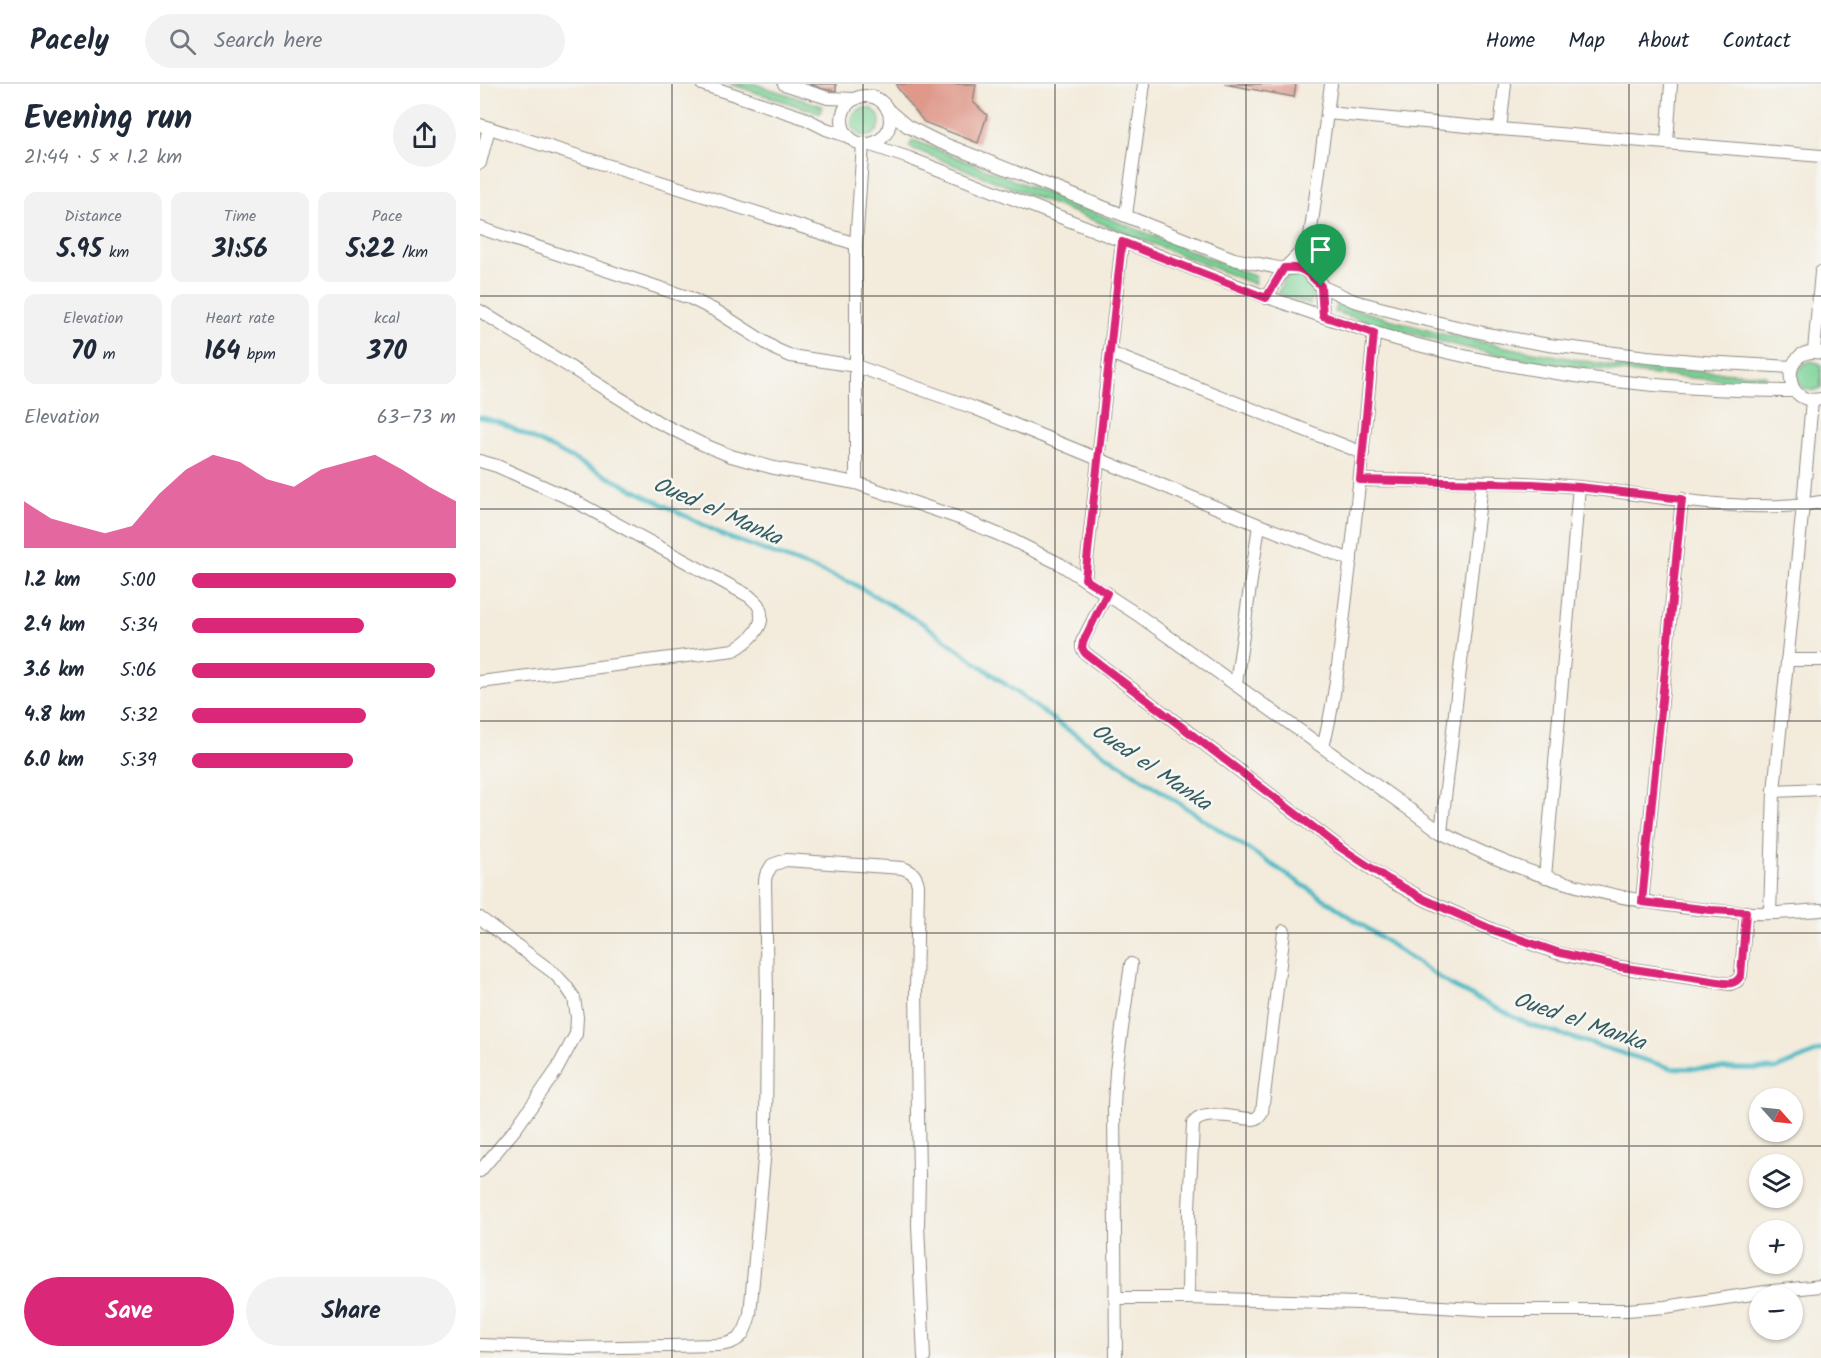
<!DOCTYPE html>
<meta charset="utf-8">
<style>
:root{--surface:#fff;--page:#f2f2f3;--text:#1f2937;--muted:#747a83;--line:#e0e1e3;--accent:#db2777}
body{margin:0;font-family:Kalam,sans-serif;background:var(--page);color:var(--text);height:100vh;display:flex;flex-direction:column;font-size:22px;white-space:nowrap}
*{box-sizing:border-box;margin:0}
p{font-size:20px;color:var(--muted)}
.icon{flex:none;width:33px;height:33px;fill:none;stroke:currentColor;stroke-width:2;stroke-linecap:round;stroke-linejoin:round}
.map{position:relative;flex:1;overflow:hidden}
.panel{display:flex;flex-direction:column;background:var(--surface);width:480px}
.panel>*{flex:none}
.needle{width:39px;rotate:117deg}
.buttons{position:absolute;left:1269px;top:1004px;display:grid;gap:12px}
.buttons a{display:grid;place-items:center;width:54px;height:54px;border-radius:50%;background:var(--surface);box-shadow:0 2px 4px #0004;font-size:30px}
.pin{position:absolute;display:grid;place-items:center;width:51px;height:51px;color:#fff;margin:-62px -26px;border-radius:50% 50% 50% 0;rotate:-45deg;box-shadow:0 0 6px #0007}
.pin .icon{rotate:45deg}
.round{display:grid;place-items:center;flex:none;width:63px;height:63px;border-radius:32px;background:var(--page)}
.head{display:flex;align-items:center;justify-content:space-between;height:102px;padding:0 24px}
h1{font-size:33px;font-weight:700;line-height:45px}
.stats{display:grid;grid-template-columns:repeat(3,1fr);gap:9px;height:102px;padding:6px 24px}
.stats div{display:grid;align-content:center;border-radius:12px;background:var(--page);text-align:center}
.stats b{font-size:26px;font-weight:700}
.stats small{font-size:16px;font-weight:400}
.stats p{font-size:16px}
.chart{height:168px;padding:12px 24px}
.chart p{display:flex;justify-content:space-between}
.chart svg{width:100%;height:108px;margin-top:6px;fill:var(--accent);opacity:.7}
.primary-button{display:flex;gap:12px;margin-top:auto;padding:12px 24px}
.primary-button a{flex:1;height:69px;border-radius:36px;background:var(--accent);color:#fff;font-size:24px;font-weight:700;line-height:69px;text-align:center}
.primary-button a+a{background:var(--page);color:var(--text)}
ul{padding:0 24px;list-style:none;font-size:20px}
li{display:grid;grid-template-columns:96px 72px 1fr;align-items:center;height:45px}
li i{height:15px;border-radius:8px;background:var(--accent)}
header{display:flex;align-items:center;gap:36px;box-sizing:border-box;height:84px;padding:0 30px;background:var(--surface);border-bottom:2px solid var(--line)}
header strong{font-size:28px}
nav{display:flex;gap:33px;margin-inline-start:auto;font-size:21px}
.search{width:420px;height:54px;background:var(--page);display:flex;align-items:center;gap:15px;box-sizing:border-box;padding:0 21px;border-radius:33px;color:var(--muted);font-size:22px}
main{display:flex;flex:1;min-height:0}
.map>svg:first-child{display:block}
.green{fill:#7ad296;stroke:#527e60;stroke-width:1.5}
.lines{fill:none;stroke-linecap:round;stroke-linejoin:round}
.stream{stroke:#4ab8c3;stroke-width:4.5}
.building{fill:#df988a}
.minor-casing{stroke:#8f8b83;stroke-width:14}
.minor{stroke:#fff;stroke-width:12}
.route-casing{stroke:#fff;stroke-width:12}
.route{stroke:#db2777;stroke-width:8}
.grid{fill:none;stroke:#2b2b2b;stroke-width:1.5;stroke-opacity:0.55}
.labels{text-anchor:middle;stroke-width:5;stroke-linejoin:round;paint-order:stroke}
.water-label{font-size:22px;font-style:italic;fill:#365c60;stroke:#f6f6f2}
</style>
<header>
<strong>Pacely</strong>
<div class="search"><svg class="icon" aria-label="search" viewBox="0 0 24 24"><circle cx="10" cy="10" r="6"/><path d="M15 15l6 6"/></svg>Search here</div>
<nav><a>Home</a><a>Map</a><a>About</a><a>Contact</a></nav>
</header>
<main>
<section class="panel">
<div class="head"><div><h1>Evening run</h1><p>21:44 · 5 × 1.2 km</p></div><a class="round"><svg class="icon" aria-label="share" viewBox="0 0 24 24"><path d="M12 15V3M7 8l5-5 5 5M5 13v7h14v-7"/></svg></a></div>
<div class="stats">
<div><p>Distance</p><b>5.95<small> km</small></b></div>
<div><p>Time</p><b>31:56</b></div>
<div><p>Pace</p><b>5:22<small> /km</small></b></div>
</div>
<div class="stats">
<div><p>Elevation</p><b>70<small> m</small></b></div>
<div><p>Heart rate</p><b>164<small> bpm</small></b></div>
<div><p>kcal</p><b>370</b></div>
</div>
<div class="chart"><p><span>Elevation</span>63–73 m</p>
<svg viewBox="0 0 160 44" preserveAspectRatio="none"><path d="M0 44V25L10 32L20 35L30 38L40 35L50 22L60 12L70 6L80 9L90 16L100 19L110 12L120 9L130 6L140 12L150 19L160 25V44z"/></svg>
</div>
<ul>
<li><b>1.2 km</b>5:00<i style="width:100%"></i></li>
<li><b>2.4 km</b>5:34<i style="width:65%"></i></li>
<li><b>3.6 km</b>5:06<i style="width:92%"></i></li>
<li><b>4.8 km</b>5:32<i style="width:66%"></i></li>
<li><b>6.0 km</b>5:39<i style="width:61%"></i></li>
</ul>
<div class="primary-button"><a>Save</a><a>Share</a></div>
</section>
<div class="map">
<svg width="1341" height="1274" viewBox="0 0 1341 1274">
<rect width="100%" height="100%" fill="#f6f6f2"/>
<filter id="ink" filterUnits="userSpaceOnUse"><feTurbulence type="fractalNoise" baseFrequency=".0167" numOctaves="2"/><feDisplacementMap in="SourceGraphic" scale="12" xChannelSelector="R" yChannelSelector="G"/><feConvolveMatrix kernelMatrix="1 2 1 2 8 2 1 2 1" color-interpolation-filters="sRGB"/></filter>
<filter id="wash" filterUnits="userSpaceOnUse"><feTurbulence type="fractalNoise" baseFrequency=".008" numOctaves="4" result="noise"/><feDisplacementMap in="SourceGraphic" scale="24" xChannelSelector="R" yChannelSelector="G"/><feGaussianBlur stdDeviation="1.35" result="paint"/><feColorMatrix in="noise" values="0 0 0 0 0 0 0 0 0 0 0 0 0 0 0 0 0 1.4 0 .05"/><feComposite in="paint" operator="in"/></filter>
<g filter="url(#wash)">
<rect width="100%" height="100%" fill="#f3ebdb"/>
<g class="green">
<path d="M250,0h25l67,22 -2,7z"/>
<circle cx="386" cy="38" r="14"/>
<path d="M433,56l343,137 -2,7 -345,-137z"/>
<path d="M814,190c20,2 21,14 16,31l-32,-12 7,-15z"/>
<path d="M857,220l104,30 80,16 93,16 152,9 -1,8c-82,-6 -164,-11 -245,-24 -63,-11 -124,-30 -185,-47z"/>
<path d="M1331,277l10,3v24c-10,5 -18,2 -23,-8 -1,-10 3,-16 13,-19z"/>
</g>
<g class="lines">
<path class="stream" d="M0,333l22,6 223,113 127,47 72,41 134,99 272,180 120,82 80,40 141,43 105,1 45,-19"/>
</g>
<g id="blocks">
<g class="building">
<path d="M329,0h27v7l-13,-2z"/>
<path d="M417,0h79l-3,18 14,13 -9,28 -54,-21 -27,-35z"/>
<path d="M744,0h72l-2,13z"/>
</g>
</g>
</g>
<g filter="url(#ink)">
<use href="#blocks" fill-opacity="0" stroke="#8f8b83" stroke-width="1.5"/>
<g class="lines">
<defs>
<g id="minor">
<path d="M222,0l102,34 22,11 21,7"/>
<path d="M304,0l44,14 27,1"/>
<circle cx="386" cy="36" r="24"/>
<path d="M407,25l20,17 30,15 297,118 50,10 17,-1 6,4 14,14 33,15 60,16 78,18 57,10 98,12 58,5 86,5"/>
<path d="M847,29l173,16 321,27"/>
<path d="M0,41l376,119"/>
<path d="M1020,45l5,-45"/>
<path d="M1187,58l4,-58"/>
<path d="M388,60l41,14c88,34 176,69 264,103 79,31 158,61 241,83 123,32 253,47 381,47"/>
<path d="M0,79l9,-35"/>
<path d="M646,131l18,-131"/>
<path d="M0,144l210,70 28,14 59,38 14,6 65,10 118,42 285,117 92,35"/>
<path d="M786,214l18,-29 25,-25"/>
<path d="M0,227l178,111 44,22 29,12 43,12 82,15 103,35 53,22 48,24 81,53 300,215c77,42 161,65 248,76 27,3 55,6 82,5 17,0 33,-2 50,-3"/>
<path d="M843,232l-2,-30 -12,-42 22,-160"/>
<path d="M1334,267l7,-79"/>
<path d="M630,269l253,100"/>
<path d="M1341,269c-39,-10 -42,54 0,46"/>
<path d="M0,377l17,5 74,33 178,97c3,3 9,7 10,11 9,19 -11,35 -25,43l-254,32"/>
<path d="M880,396c73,1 147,0 219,7 76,8 167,28 242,15"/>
<path d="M376,399v-239l7,-100"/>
<path d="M605,495l37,-337"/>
<path d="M627,509l-25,49v6l3,5 253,193 50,34 38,20 67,30 64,23 63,14 110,17 7,-3 4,-6 5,-63"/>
<path d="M1307,576h34"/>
<path d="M756,600l23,-159"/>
<path d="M843,663c13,-49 17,-99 23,-150 11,-88 20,-176 28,-264"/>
<path d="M1294,707l47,-2"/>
<path d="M961,748l41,-349"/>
<path d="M1065,793l34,-390"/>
<path d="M1162,818l40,-403"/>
<path d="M1290,829l4,-122 29,-286 9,-105"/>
<path d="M0,834l74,55 12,13 8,12 3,19 -1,17 -20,37 -40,57 -36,43"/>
<path d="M635,1214h73l204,6 99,6h136l38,-3 107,-16 49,-5"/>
<path d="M708,1214l1,-89 4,-85c9,-16 44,-5 61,-5l4,-2 4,-5 22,-181"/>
<path d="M0,1261l93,3 145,-3c22,-2 27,-10 32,-31l16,-176 1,-142 -2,-115 1,-6 6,-10 14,-5 116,8c10,3 14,7 16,17l-2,105 3,186 -1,49 6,133"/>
<path d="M636,1274l-2,-253 2,-34 15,-107"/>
</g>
</defs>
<use href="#minor" class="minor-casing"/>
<use href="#minor" class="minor"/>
</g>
</g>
<g class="lines" filter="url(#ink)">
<defs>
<path id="route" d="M642,158l144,56 18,-30c20,-2 24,5 37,18l2,30 51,17 -14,147 173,4 46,3 103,12 -40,403 69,8 35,2 -5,63c-5,10 -13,9 -23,7l-98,-15 -63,-15 -64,-22 -67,-30 -38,-21 -50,-33 -253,-193 -3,-5 1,-6 24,-49 -22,-14z"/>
</defs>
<use href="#route" class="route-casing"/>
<use href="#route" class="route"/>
</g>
<path class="grid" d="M192,0v1274M383,0v1274M575,0v1274M766,0v1274M958,0v1274M1149,0v1274M0,212h1341M0,425h1341M0,637h1341M0,849h1341M0,1062h1341"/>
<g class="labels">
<g class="water-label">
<text transform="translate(238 426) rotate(24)" y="8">Oued el Manka</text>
<text transform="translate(672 682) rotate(34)" y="8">Oued el Manka</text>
<text transform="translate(1100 936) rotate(19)" y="8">Oued el Manka</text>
</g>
</g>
</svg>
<div class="buttons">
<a><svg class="needle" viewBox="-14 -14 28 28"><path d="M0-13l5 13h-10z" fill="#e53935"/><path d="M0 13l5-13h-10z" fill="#747a83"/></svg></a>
<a><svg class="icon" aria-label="layers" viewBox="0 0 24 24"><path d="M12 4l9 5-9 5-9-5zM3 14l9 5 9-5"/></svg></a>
<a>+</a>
<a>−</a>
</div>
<div class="pin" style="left:841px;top:202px;background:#1e9e55"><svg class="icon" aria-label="arrive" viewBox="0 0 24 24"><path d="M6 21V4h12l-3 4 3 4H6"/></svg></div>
</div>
</main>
